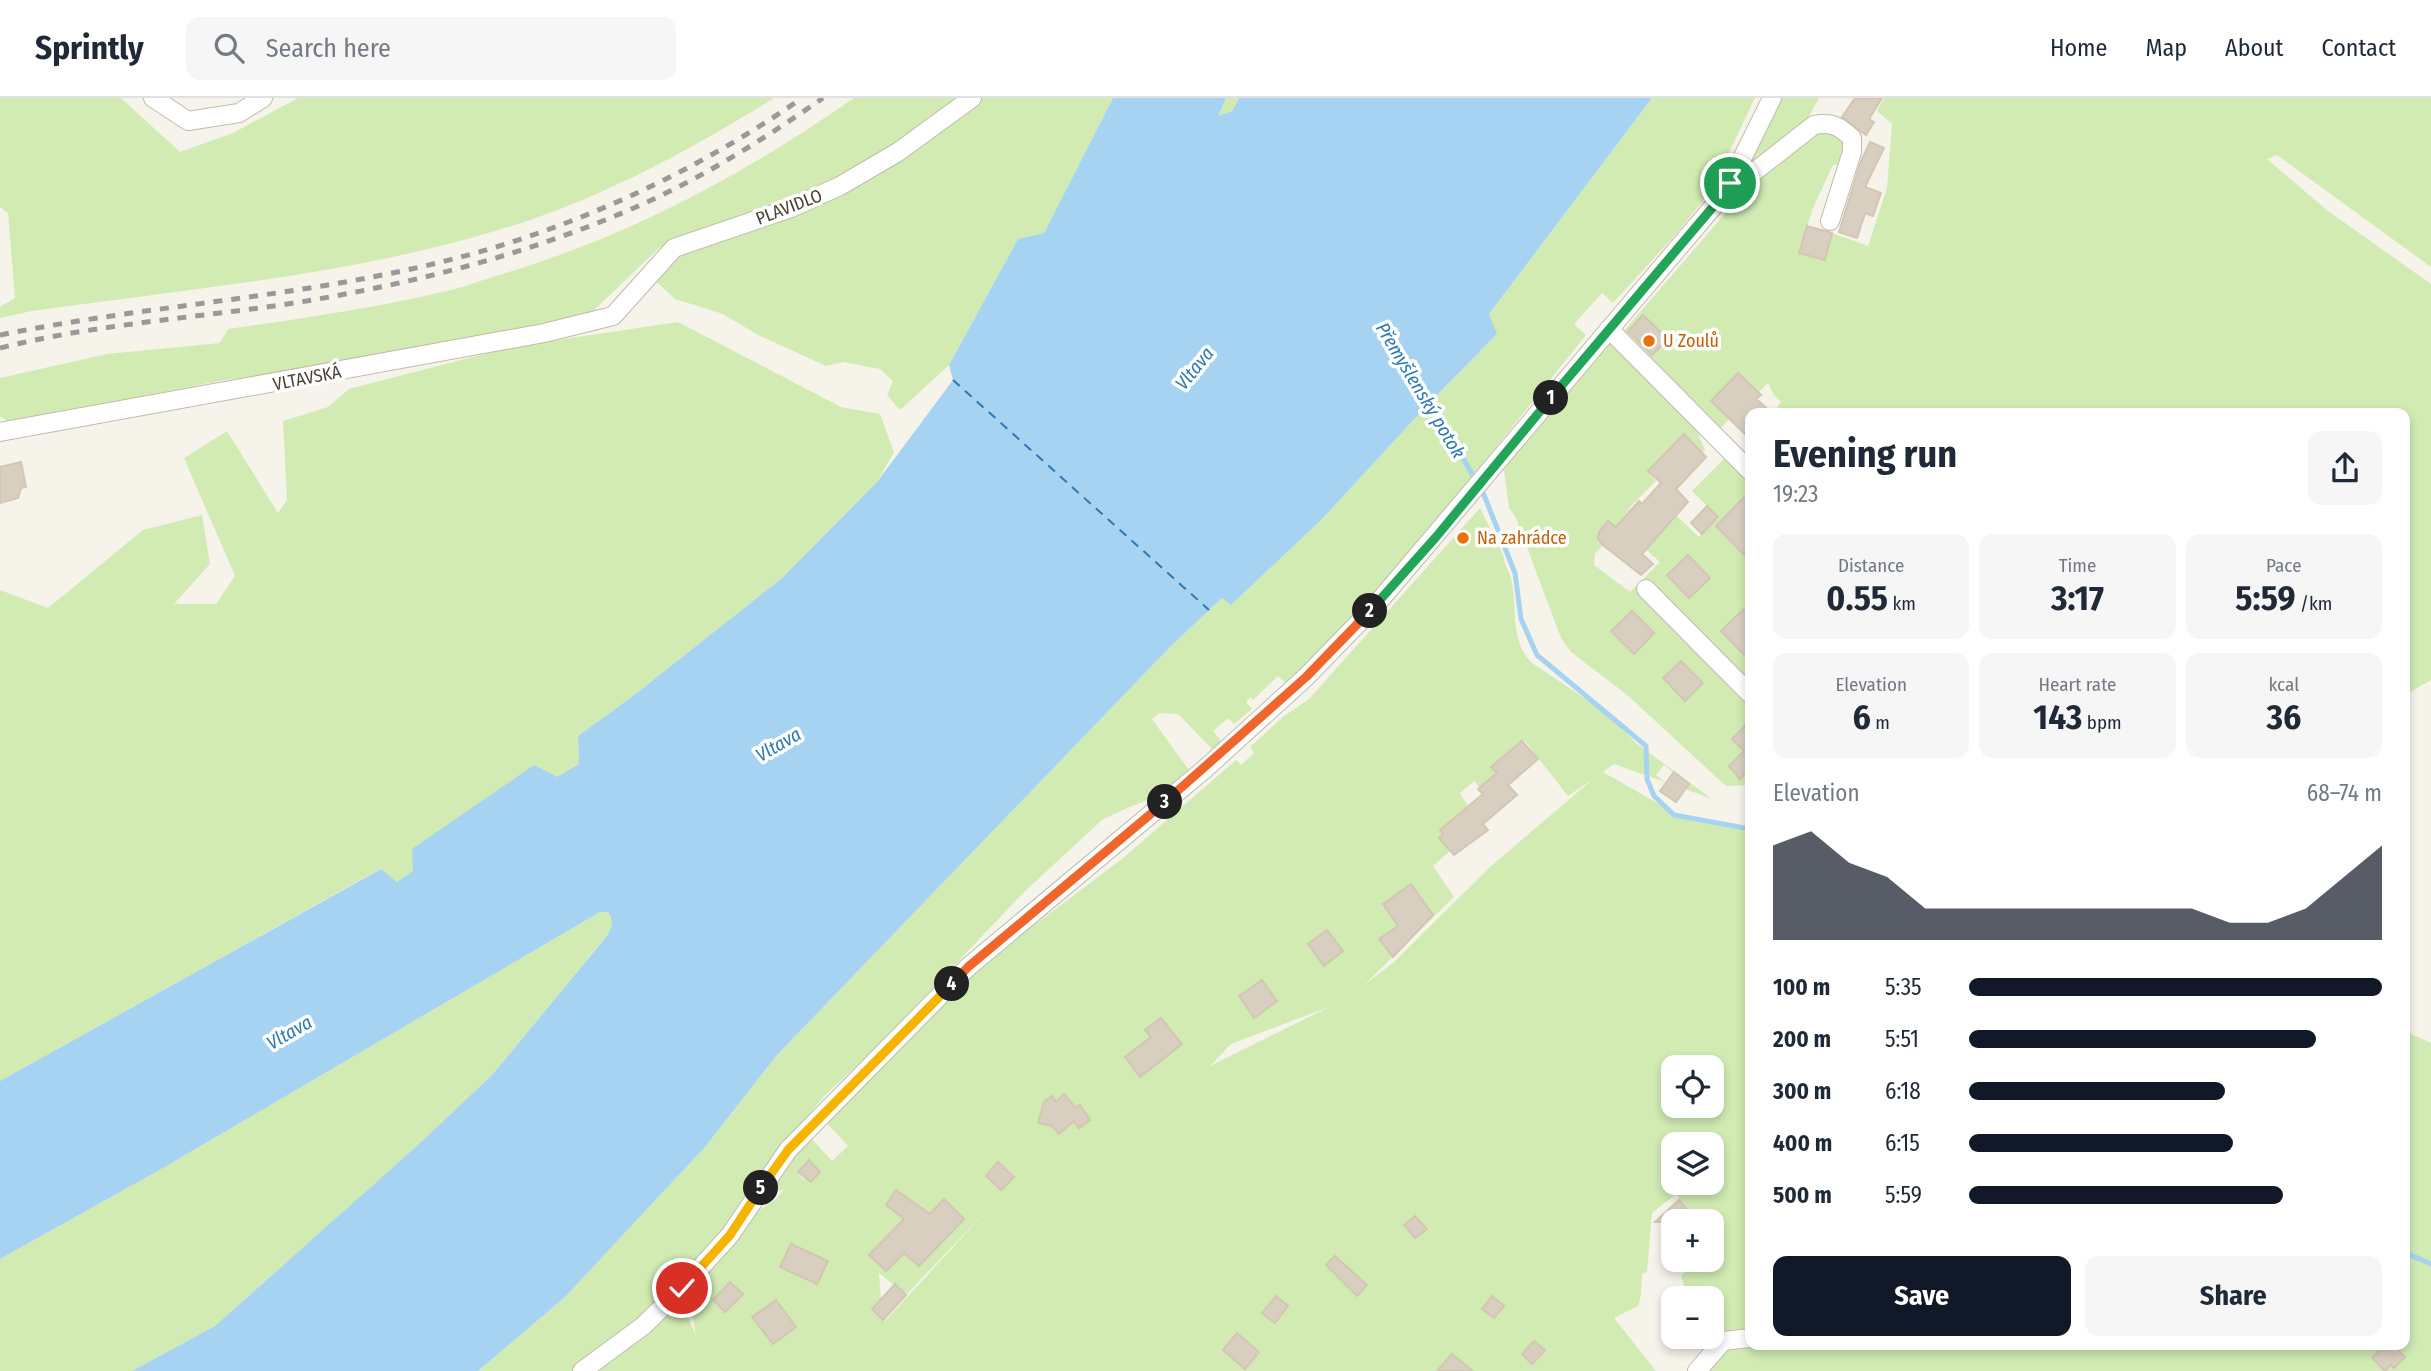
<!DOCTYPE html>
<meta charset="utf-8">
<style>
:root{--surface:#fff;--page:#f6f6f7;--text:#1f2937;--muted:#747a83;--line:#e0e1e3;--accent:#111827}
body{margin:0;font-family:"Fira Sans Condensed",sans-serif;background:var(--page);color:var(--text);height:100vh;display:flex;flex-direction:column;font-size:26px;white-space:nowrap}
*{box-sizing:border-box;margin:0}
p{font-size:23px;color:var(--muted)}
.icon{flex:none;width:38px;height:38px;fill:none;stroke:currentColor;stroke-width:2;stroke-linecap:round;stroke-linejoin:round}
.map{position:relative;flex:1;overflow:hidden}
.details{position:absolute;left:1745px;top:310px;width:665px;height:942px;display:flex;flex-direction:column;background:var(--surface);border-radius:14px;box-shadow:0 4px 10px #0003}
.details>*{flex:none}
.fabs{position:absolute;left:1661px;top:957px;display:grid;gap:14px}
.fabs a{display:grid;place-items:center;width:63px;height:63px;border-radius:14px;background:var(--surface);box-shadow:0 4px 10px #0003;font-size:35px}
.pin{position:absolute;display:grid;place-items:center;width:60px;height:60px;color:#fff;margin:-30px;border:4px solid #fff;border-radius:50%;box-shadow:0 2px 7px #0007}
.km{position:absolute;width:35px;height:35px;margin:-18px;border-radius:50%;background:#222;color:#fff;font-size:19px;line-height:35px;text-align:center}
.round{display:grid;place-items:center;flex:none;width:74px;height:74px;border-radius:14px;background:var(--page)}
.summary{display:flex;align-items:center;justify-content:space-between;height:119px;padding:0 28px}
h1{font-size:38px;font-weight:700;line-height:52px}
.figures{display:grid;grid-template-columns:repeat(3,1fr);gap:10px;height:119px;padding:7px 28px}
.figures div{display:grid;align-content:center;border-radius:14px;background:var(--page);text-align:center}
.figures b{font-size:35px;font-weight:700}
.figures small{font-size:19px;font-weight:400}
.figures p{font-size:19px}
.chart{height:196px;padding:14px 28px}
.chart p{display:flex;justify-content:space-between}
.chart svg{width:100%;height:126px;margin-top:7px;fill:var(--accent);opacity:.7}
.primary-button{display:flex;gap:14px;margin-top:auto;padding:14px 28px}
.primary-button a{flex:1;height:80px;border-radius:14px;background:var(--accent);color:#fff;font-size:28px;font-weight:700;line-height:80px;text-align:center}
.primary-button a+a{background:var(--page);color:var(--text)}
ul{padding:0 28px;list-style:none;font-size:23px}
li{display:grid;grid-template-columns:112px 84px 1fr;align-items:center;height:52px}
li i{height:18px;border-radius:9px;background:var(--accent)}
header{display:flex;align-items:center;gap:42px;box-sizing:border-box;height:98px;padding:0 35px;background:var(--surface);border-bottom:2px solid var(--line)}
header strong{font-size:33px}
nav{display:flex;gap:38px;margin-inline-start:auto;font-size:24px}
.search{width:490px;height:63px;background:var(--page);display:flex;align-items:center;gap:18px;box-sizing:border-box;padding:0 24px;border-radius:14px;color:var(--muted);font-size:26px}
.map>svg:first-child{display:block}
.green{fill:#d1ebb3;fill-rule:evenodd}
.water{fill:#a7d3f3}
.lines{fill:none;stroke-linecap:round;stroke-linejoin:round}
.stream{stroke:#a7d3f3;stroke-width:5}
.ferry{stroke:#2c79b2;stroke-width:2;stroke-dasharray:9 7;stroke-linecap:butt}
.building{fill:#d8cfc0;stroke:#d3c7b3;stroke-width:2}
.minor-casing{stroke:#c2bbad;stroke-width:20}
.minor{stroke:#fff;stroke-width:18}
.rail{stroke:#999;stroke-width:5;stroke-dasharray:9 9;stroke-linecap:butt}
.split-1-casing{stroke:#fff;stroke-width:14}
.split-2-casing{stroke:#fff;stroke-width:14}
.split-3-casing{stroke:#fff;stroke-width:14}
.split-4-casing{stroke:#fff;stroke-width:14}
.split-5-casing{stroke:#fff;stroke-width:14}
.split-6-casing{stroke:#fff;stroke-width:14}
.split-1{stroke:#22a559;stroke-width:9}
.split-2{stroke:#22a559;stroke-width:9}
.split-3{stroke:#f0652b;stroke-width:9}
.split-4{stroke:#f0652b;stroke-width:9}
.split-5{stroke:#f5b400;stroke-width:9}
.split-6{stroke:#f5b400;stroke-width:9}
.food-dot{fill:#e8710a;stroke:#fff;stroke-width:2.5}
.labels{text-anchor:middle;stroke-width:7;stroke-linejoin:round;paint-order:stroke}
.street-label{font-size:18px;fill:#4b4338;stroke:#fff}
.food-label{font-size:18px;fill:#c56008;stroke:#fff;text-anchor:start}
.water-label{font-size:19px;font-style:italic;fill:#2c79b2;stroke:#fff}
</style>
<header>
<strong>Sprintly</strong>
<div class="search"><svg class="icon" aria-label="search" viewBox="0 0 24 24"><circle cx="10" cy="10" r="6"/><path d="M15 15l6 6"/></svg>Search here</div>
<nav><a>Home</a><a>Map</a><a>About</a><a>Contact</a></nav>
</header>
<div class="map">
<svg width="2431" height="1273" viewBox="0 0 2431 1273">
<rect width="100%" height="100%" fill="#f6f3eb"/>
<g class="green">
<path d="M0,0h121l59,54 53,-19 65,-35h476c-77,48 -156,91 -241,121 -161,55 -334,68 -501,92l-32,7v-11l15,-9 -7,-85 -8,-6z"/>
<path d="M854,0h110l-30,23 -121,72 -153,54 -71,68 -230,49 -135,16 -213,43 -11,-7v-38l107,-24 113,-11 8,-14c70,-10 141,-20 210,-36 21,-4 41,-12 61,-18 129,-38 245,-100 355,-177z"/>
<path d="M982,0h131l-69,135 -26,6 -69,126 -49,45 -13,-15 6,-14 -13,-12 -37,-7 -17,4 -68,-31 -35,-21 -48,-15 -22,-20 26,-27 255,-116z"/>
<path d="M1226,0h13l-7,13 -15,6z"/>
<path d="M1652,0h103l-45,94 -33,41 -64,70 -11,-10 -28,31 12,11 -212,264 -86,86 -10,-9 -25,24 -3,-3 -4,5 6,7 -18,15 -6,-6 -15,13 9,11 -10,7 -34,-35 -19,-1 -7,6 39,54 -23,19 -41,16 -25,12 -78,72 -145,153 -53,49 -68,81 -39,59 -43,53 20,49 -7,-41 50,-58 17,-25 19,-12 9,-11 -19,7 18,-27 27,-32 22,24 16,-15 -23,-25 160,-159 137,-103 114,-99 5,5 13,-12 -4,-6 34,-31 25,-17 171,-191 24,49c0,9 5,13 7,21 7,28 -2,63 21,85l70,47 34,33 76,56 -27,-10 3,-6 -24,-18 -8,10 9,7 -51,-18 -11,8 84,48 63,11v497l-25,3 -13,-11v-22h-24l-7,-22 17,-16h14v-12l5,-5 -5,-6v-15l-14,-1 -22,-27 -24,19 -5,59 -5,2 -1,21 -3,11 -24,12 42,53h-1178l86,-73 141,-151 72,-92 394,-409 52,-49 9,7 90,-85 109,-118 65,-66 -7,-21zM1525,643l43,55 25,-17 -103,88 -97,96 -29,22 90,-88 -21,-31 17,-15 -11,-13 3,-4 -3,-4 29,-24 -8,-13 14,-12 6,7 18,-15 -4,-7zM1334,907h-1l-123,61 21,-22zM1673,970h39v38h-39zM1673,1046h39v39h-39zM809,1063l11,11 -9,9 -4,-3 -3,2 -7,-7zM992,1107l-107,116 -14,-12 8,-9 2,1 -2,-28 27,22z"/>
<path d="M1781,0h38l-14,26 -53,43 -5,-3z"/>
<path d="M1884,0h547v169l-154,-112 -10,4 61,52 103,73v396l-26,15 -1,-282h-631l8,-11 -7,-7 -6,-12 -10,10 -21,-20 -26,28 18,18 -10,11 -96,-98 130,-151 62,-49 11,-2 16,9 2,25 -11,1 -21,45 -12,43 25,7 7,-27 36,13 19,-58 5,-64 -15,-13z"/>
<path d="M678,224l163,85 39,7 14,38 -17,30 -95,96 -149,118 -55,40 1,28 -182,118 -17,-13 -380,212v-491l48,18 95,-78 59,-15 8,49 -36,40h42l19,-28 -51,-118 43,-27 51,82 9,-13 -4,-79 45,-14 21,-18 162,-42z"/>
<path d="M1608,244l6,2 80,81 11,25 -3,3 -18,-18 -37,36 9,10 -25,25 -13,21 -23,27 -1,11 36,27 30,-30 -35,-31 2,-4 22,19 28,-30 22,21 20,-19 -27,-27 34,-34 24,24v304l-24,1 -100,-92 -55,-42 -10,-14 -45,-120 -7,-10 -5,-38 39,-52z"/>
<path d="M600,814h8l4,8v9l-120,146 -72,68 -205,183 -83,45h-132v-112l163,-91z"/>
<path d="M2405,933l26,12v328h-728l22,-23 30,-4h649z"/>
</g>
<path class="water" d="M1113,0h113l-8,18 14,-5 7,-13h413l-163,216 8,20 -66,67 -109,118 -91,86 -9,-7 -51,48 -394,409 -72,92 -141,151 -86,73h-346l83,-45 205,-183 72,-68 114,-138c7,-9 8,-15 2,-25h-8l-437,256 -163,91v-178l381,-212 16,13 16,-11 -1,-22 122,-84 23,12 22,-13 -1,-28 55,-40 149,-118 95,-96 76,-102 -4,-15 69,-126 26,-6z"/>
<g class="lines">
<g class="stream">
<path d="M1428,299l56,98 31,78 6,46 16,36 109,91 1,33 7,17 20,19 76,14"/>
<path d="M2404,1154l27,12"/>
</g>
<path class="ferry" d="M953,282l256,230"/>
</g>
<g class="building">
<path d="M1855,0h27l-13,21 5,3 -8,13 -24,-18z"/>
<path d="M1870,44l14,6 -19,39 16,6 -8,23 -8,-3 -8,25 -18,-6 22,-71z"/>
<path d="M1807,128l25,7 -7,27 -26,-7z"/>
<path d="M1643,217l25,24 -16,16 -24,-24z"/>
<path d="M1738,275l23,22 -5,4 16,14h-22v26l-39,-38z"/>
<path d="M1684,336l22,23 -30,32 12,13 -46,52 11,10 -12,11 -38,-30 -5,-6 1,-7 9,-11 8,6 23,-26 3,3 19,-21 -13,-12z"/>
<path d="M21,364l5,25 -5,1 -3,10 -18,5v-36z"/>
<path d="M1750,393v70l-34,-35z"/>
<path d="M1707,408l11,11 -16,17 -11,-11z"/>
<path d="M1688,457l22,23 -21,20 -22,-23z"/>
<path d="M1750,505v58l-29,-30z"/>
<path d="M1632,513l22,22 -20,21 -23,-23z"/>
<path d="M1681,563l22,22 -18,18 -22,-23z"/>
<path d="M1750,623v49l-10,9 -11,-13 15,-15 -12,-12z"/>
<path d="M1522,643l16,18 -30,26 9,10 -34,29 5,6 -34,25 -15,-17 4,-4 -3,-4 43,-36 -5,-5 19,-16 -6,-6z"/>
<path d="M1674,674l15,12 -13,18 -16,-11z"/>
<path d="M1411,786l22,31 -40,42 -14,-18 19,-13 -15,-22z"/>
<path d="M1327,832l16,21 -19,15 -16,-22z"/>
<path d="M1262,882l15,21 -23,17 -15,-22z"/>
<path d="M1161,920l21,26 -42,33 -15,-20 26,-20 -6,-7z"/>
<path d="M1064,996l12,14 4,-3 10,15 -11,8 -5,-7 -15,13 -7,-8 -14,-3 6,-21 8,-6 4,6z"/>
<path d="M809,1062l11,12 -9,10 -13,-10z"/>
<path d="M998,1064l16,15 -13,13 -15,-14z"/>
<path d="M896,1092l34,24 14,-15 20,20 -45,47 -15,-13 -18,18 -17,-16 35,-36 -18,-14z"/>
<path d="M1679,1102l19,22h-43z"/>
<path d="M1415,1118l12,13 -12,9 -11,-13z"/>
<path d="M791,1146l37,17 -11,23 -37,-17z"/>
<path d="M1335,1158l32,29 -10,11 -31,-31z"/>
<path d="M730,1184l13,12 -18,18 -12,-12z"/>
<path d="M895,1186l11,11 -23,25 -11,-11z"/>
<path d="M1276,1198l12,10 -13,17 -13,-10z"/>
<path d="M1492,1198l12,10 -10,12 -12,-9z"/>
<path d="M776,1202l20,27 -23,17 -21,-27z"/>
<path d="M1237,1235l22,19 -14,17 -22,-19z"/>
<path d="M1534,1243l11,9 -13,14 -10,-10z"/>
<path d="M2370,1246h22l13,13 -11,11 -3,-3 -6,6 -13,-13 6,-6z"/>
<path d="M1452,1256l21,17h-36z"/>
</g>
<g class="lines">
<defs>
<g id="minor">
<path d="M153,0l35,23 51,-8 24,-15"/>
<path d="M1729,87l25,-13 60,-47c18,-3 25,1 38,13v14l-22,69"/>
<path d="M1609,231l141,142"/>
<path d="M0,334l544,-99 69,-17 61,-68 117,-40 49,-22 58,-34 74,-54"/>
<path d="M1646,491l104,105"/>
<path d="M582,1273l61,-45 39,-38 48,-53 58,-85 180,-183 238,-199 100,-91 69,-71 337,-398 18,-25 42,-85"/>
<path d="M1697,1273l26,-30 27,-3"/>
</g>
</defs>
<use href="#minor" class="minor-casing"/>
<use href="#minor" class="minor"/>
<g class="rail">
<path d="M0,237c143,-29 291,-37 433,-71 131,-31 259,-89 369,-166"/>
<path d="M0,250c96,-24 196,-30 294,-45 119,-19 240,-50 351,-100 62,-28 122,-66 178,-105"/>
</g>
</g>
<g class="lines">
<defs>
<path id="split-1" d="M1551,300l161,-190 18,-25"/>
<path id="split-2" d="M1370,513l66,-74 115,-139"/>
<path id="split-3" d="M1165,704l141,-125 64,-66"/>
<path id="split-4" d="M952,886l16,-17 197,-165"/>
<path id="split-5" d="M761,1090l27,-38 164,-166"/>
<path id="split-6" d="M682,1190l48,-53 31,-47"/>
</defs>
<use href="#split-1" class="split-1-casing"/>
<use href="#split-2" class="split-2-casing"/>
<use href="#split-3" class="split-3-casing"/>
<use href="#split-4" class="split-4-casing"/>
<use href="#split-5" class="split-5-casing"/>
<use href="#split-6" class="split-6-casing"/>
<use href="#split-1" class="split-1"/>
<use href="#split-2" class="split-2"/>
<use href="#split-3" class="split-3"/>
<use href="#split-4" class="split-4"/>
<use href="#split-5" class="split-5"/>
<use href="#split-6" class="split-6"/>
</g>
<g class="food-dot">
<circle cx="1649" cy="243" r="7"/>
<circle cx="1463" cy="440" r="7"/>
</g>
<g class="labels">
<g class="street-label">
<text transform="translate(789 109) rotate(-21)" y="6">PLAVIDLO</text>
<text transform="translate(307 280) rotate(-11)" y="6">VLTAVSKÁ</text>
</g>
<g class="food-label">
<text x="1663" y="249">U Zoulů</text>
<text x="1477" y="446">Na zahrádce</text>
</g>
<g class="water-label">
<text transform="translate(1194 270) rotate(-51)" y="7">Vltava</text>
<text transform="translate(1421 292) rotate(59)" y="7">Přemyšlenský potok</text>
<text transform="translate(778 646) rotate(-30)" y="7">Vltava</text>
<text transform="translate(289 934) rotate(-30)" y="7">Vltava</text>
</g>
</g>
</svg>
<div class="fabs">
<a><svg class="icon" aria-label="locate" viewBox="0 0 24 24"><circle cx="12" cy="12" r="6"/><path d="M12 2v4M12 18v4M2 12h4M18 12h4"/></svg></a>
<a><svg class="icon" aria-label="layers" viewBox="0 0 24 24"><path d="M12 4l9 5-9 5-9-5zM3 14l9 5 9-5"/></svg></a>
<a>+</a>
<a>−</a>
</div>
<div class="pin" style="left:1730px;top:85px;background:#1e9e55"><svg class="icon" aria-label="arrive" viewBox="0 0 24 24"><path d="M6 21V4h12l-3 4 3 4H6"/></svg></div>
<div class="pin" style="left:682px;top:1190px;background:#d93025"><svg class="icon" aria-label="check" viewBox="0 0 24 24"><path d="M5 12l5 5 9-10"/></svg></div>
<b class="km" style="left:1551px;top:300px">1</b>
<b class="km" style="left:1370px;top:513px">2</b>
<b class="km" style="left:1165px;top:704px">3</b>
<b class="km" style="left:952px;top:886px">4</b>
<b class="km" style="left:761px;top:1090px">5</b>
<section class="details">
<div class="summary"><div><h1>Evening run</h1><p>19:23</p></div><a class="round"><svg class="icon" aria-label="share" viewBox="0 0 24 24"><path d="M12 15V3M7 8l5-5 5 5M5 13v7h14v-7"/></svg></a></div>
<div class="figures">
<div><p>Distance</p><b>0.55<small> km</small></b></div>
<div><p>Time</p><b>3:17</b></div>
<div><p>Pace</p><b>5:59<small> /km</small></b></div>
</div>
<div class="figures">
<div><p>Elevation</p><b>6<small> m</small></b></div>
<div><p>Heart rate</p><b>143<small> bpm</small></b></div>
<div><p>kcal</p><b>36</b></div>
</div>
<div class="chart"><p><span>Elevation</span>68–74 m</p>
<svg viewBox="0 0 160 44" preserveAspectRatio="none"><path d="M0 44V11L10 6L20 17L30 22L40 33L50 33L60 33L70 33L80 33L90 33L100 33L110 33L120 38L130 38L140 33L150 22L160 11V44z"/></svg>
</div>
<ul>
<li><b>100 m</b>5:35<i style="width:100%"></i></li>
<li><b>200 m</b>5:51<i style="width:84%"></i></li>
<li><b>300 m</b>6:18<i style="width:62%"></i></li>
<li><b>400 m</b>6:15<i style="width:64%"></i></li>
<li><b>500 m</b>5:59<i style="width:76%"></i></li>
</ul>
<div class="primary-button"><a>Save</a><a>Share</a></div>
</section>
</div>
